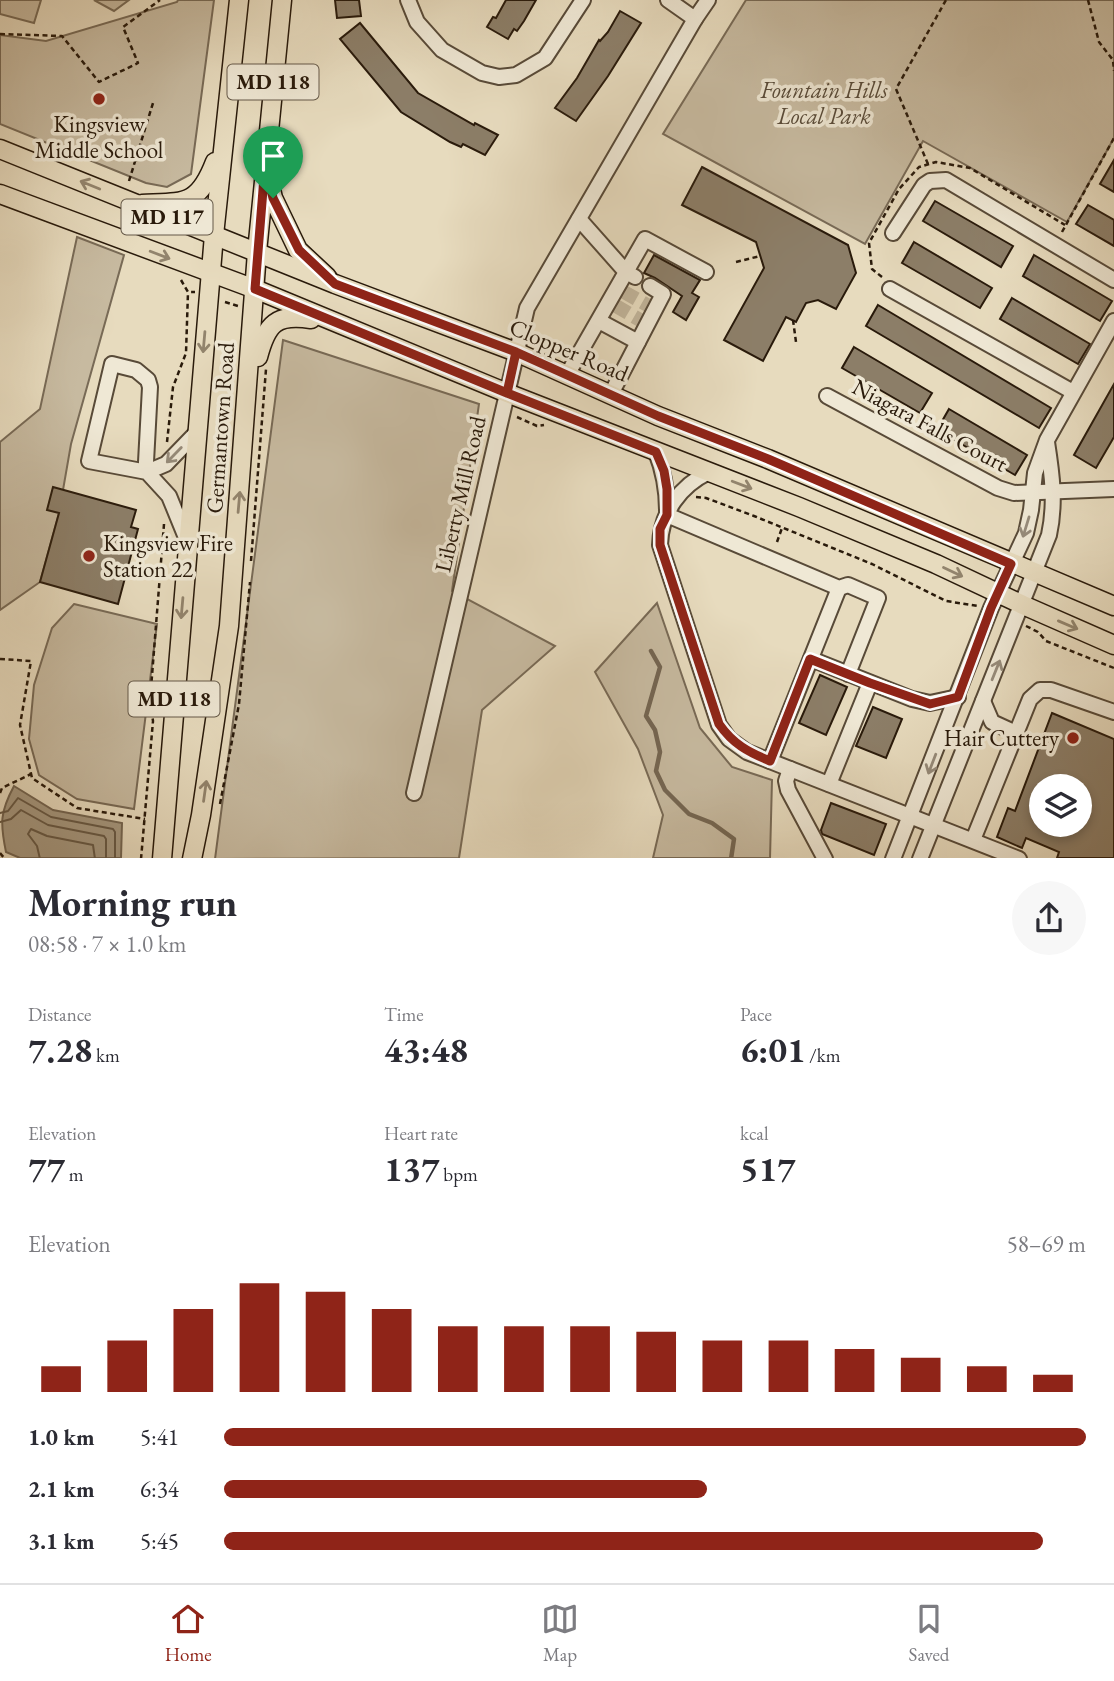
<!DOCTYPE html>
<meta charset="utf-8">
<style>
:root{--surface:#fff;--page:#f7f7f7;--text:#2b2b33;--muted:#7c7c81;--line:#e1e1e2;--accent:#8f2418}
body{margin:0;font-family:"EB Garamond",serif;background:var(--page);color:var(--text);height:100vh;display:flex;flex-direction:column;font-size:26px;white-space:nowrap}
*{box-sizing:border-box;margin:0}
p{font-size:23px;color:var(--muted)}
.icon{flex:none;width:38px;height:38px;fill:none;stroke:currentColor;stroke-width:2;stroke-linecap:round;stroke-linejoin:round}
.map{position:relative;height:858px;overflow:hidden}
.drawer{display:flex;flex-direction:column;background:var(--surface);flex:1}
.drawer>*{flex:none}
.fabs{position:absolute;left:1029px;top:774px;display:grid;gap:14px}
.fabs a{display:grid;place-items:center;width:63px;height:63px;border-radius:50%;background:var(--surface);box-shadow:0 4px 10px #0003;font-size:35px}
.pin{position:absolute;display:grid;place-items:center;width:60px;height:60px;color:#fff;margin:-72px -30px;border-radius:50% 50% 50% 0;rotate:-45deg;box-shadow:0 0 7px #0007}
.pin .icon{rotate:45deg}
.round{display:grid;place-items:center;flex:none;width:74px;height:74px;border-radius:37px;background:var(--page)}
.headline{display:flex;align-items:center;justify-content:space-between;height:119px;padding:0 28px}
h1{font-size:38px;font-weight:700;line-height:52px}
.metrics{display:grid;grid-template-columns:repeat(3,1fr);gap:10px;height:119px;padding:7px 28px}
.metrics div{display:grid;align-content:center}
.metrics b{font-size:35px;font-weight:700}
.metrics small{font-size:19px;font-weight:400}
.metrics p{font-size:19px}
.chart{height:196px;padding:14px 28px}
.chart p{display:flex;justify-content:space-between}
.chart svg{width:100%;height:126px;margin-top:7px;stroke:var(--accent);stroke-width:6}
ul{padding:0 28px;list-style:none;font-size:23px}
li{display:grid;grid-template-columns:112px 84px 1fr;align-items:center;height:52px}
li i{height:18px;border-radius:9px;background:var(--accent)}
.dock{display:flex;justify-content:space-around;align-items:center;height:98px;border-top:2px solid var(--line);background:var(--surface);font-size:19px;color:var(--muted)}
.dock a{display:grid;justify-items:center;gap:4px}
.dock .on{color:var(--accent)}
.map>svg:first-child{display:block}
.green{fill:#c7baa0;stroke:#786a56;stroke-width:2}
.water{fill:#a69981;stroke:#746652;stroke-width:2}
.lines{fill:none;stroke-linecap:round;stroke-linejoin:round}
.shore{stroke:#685a46;stroke-width:2}
.stream{stroke:#746652;stroke-width:4.5}
.building{fill:#8c7e68;stroke:#291a0b;stroke-width:2;fill-rule:evenodd}
.minor-tunnel{stroke:#c1b49a;stroke-width:14;stroke-dasharray:14 7;stroke-linecap:butt}
.minor-casing{stroke:#584a38;stroke-width:18}
.major-casing{stroke:#291a0b;stroke-width:21}
.path{stroke:#291a0b;stroke-width:2.5;stroke-dasharray:5 3.5;stroke-linecap:butt}
.minor{stroke:#efe8d5;stroke-width:14}
.major{stroke:#e7dbbe;stroke-width:18}
.oneway{stroke:#92846d}
.oneway2{stroke:#968b7a}
.route-casing{stroke:#fff;stroke-width:14}
.route{stroke:#8f2418;stroke-width:9}
.poi-dot{fill:#8f2418;stroke:#efe8d5;stroke-width:2.5}
.labels{text-anchor:middle;stroke-width:7;stroke-linejoin:round;paint-order:stroke}
.shield{fill:#efe8d5;stroke:#645848;stroke-width:2}
.shield-label{font-size:21px;font-weight:bold;fill:#291a0b}
.park-label{font-size:23px;font-style:italic;fill:#584a38;stroke:#efe8d5}
.poi-label{font-size:23px;fill:#291a0b;stroke:#efe8d5}
.street-label{font-size:23px;fill:#291a0b;stroke:#efe8d5}
</style>
<div class="map">
<svg width="1114" height="859" viewBox="0 0 1114 859">
<rect width="100%" height="100%" fill="#e7dbbe"/>
<filter id="stains"><feTurbulence type="fractalNoise" baseFrequency=".00286" numOctaves="4"/><feColorMatrix values="0 0 0 0 .2 0 0 0 0 .09 0 0 0 0 .02 0 0 0 .5 -.17"/></filter>
<radialGradient id="worn" r=".72"><stop offset=".6" stop-color="#630" stop-opacity="0"/><stop offset="1" stop-color="#630" stop-opacity=".3"/></radialGradient>
<g class="green">
<path d="M0,0h41l-7,23 -34,-9z"/>
<path d="M94,0h35l-15,11z"/>
<path d="M178,0h36l-23,174 -24,13 -21,-4 -146,-59v-89l46,6 131,-39z"/>
<path d="M746,0h368v138l-47,84 -144,-81 -58,103 -202,-110z"/>
<path d="M77,237l47,18 -53,189 -12,69 -19,69 -40,28v-168l40,-33z"/>
<path d="M283,340l196,64 -27,187 103,55 -73,64 -23,148 -244,1z"/>
<path d="M657,603l43,125 32,39 40,13 -2,78h-117l10,-43 -25,-66 -43,-77z"/>
<path d="M74,604l83,20 -23,185 -57,-10 -38,-24 -10,-36 5,-54 18,-57z"/>
</g>
<path class="water" d="M14,786l39,24 69,13 -1,35h-101l-14,-6c-6,-29 -6,-40 8,-66z"/>
<g class="lines">
<g class="shore">
<path d="M0,813l8,-2 10,-13 33,19 62,12 2,3v27"/>
<path d="M0,822l11,-3 10,-9 27,15 56,11 2,3v20"/>
<path d="M40,859l-3,-13 -9,-12 3,-5 16,7 46,9 2,14"/>
</g>
<path class="stream" d="M651,651l9,16 -14,49 9,14 5,22 -4,19 9,19 24,24 23,9 22,16 -3,20"/>
</g>
<g class="building">
<path d="M335,0h24l2,16 -24,2z"/>
<path d="M506,0h30l-12,21 -7,10 -3,-2 -6,10 -21,-12 6,-10 3,1z"/>
<path d="M620,11l21,12 -33,53 -32,45 -21,-13 22,-30 22,-38 1,1 8,-9z"/>
<path d="M360,23l58,70 56,32 1,-2 23,12 -13,20 -22,-11 -2,3 -11,-5 -49,-30 -61,-73z"/>
<path d="M1114,160v32l-14,-8z"/>
<path d="M702,167l146,78 8,28 -20,36 -18,-9 -12,3 -10,19 -10,-5 -23,44 -39,-21 40,-72 -8,-26 -74,-37z"/>
<path d="M935,201l78,45 -12,21 -78,-46z"/>
<path d="M1088,205l26,15v26l-38,-22z"/>
<path d="M914,242l78,46 -12,20 -78,-45z"/>
<path d="M654,255l46,25 -8,13 7,4 -13,23 -13,-8 9,-16 -27,-18 -11,-5z"/>
<path d="M1034,255l78,46 -12,20 -77,-45z"/>
<path d="M1012,298l78,46 -12,20 -78,-45z"/>
<path d="M878,305l173,103 -12,20 -173,-102z"/>
<path d="M854,347l78,46 -12,20 -78,-45z"/>
<path d="M1114,384v53l-18,31 -22,-13z"/>
<path d="M949,409l78,46 -12,20 -78,-45z"/>
<path d="M53,487l83,23 -5,17 7,2 -20,75 -78,-22 19,-69 -12,-3z"/>
<path d="M820,675l27,12 -21,48 -27,-12z"/>
<path d="M873,707l29,12 -16,39 -30,-12z"/>
<path d="M1052,713l62,26v119h-57l2,-6 -33,-14 -4,10 -25,-11 11,-29 7,3zM1041,786h39v38h-39z"/>
<path d="M831,803l55,21 -12,31 -52,-21 -1,-4z"/>
</g>
<g class="lines">
<g class="minor-tunnel">
<path d="M624,292l25,14"/>
<path d="M616,306l24,14"/>
</g>
<defs>
<g id="minor">
<path d="M408,0l9,22 25,28 40,23 17,4 17,-2 29,-17 38,-58"/>
<path d="M668,0l27,19"/>
<path d="M893,233l31,-48 6,-4 16,-1 168,100"/>
<path d="M635,277l-9,-5 19,-33 61,33"/>
<path d="M890,289l183,103"/>
<path d="M599,321l39,21"/>
<path d="M567,375l59,-103 -47,-53"/>
<path d="M611,394l52,-100 -13,-8"/>
<path d="M827,396l171,92 16,5 100,-4"/>
<path d="M656,452c8,20 11,37 11,59"/>
<path d="M147,472l-1,-10 4,-75 -2,-7 -12,-10 -24,-6 -23,97 58,11 22,24 18,44"/>
<path d="M147,472l19,-8 31,-32"/>
<path d="M709,472c-29,14 -48,40 -49,73l59,180 10,14 18,13 272,107"/>
<path d="M667,515l172,73 9,-3 30,13 -30,76"/>
<path d="M811,659l101,40 18,4 28,-6"/>
<path d="M983,701l9,21 24,11"/>
<path d="M770,761l69,-173"/>
<path d="M790,769l-4,12 2,9 37,69"/>
<path d="M829,784l41,-101"/>
<path d="M414,793l113,-485 168,-289 13,-19"/>
<path d="M973,840l57,-141 10,-9h11l63,22"/>
<path d="M893,859l98,-251 35,-75 5,-23 4,-37 12,-33 67,-119"/>
<path d="M920,859l129,-324c7,-32 3,-61 -2,-93"/>
</g>
<g id="major">
<path d="M0,149l335,135 181,68 142,64 110,43 346,147"/>
<path d="M268,177l5,21 25,52 29,27"/>
<path d="M0,194l255,95 252,104 292,114 137,57 87,41 91,40"/>
<path d="M142,204c43,-2 56,2 73,-42"/>
<path d="M258,357c9,-34 18,-43 53,-38"/>
<path d="M162,859l52,-624 25,-235"/>
<path d="M192,859l9,-44 28,-189 28,-374 25,-252"/>
</g>
</defs>
<use href="#minor" class="minor-casing"/>
<use href="#major" class="major-casing"/>
<g class="path">
<path d="M1088,0l11,42 14,18 1,11"/>
<path d="M0,34l62,2 37,46 39,-19 -15,-36 37,-27"/>
<path d="M928,164l-32,-75 50,-89"/>
<path d="M129,181l24,-78"/>
<path d="M1062,232l52,-94"/>
<path d="M736,262l24,-6"/>
<path d="M882,277l-10,-8 -3,-26 30,-54 20,-22 17,-5 34,6 95,57"/>
<path d="M181,280l7,12h7"/>
<path d="M225,302l13,4"/>
<path d="M793,320l3,22"/>
<path d="M517,417l20,9 7,-1"/>
<path d="M167,442l6,-55 13,-34 2,-61"/>
<path d="M696,497l10,1 48,18 118,48 74,37 32,5"/>
<path d="M777,542l5,-14"/>
<path d="M251,561l15,-192"/>
<path d="M1026,626l12,6 8,9 68,27"/>
<path d="M0,659l31,2 -11,64 12,53 45,30 68,11"/>
<path d="M0,793l2,-5 29,-14"/>
<path d="M220,804l19,-100 11,-122"/>
<path d="M0,853l5,6"/>
<path d="M141,859l12,-138 -3,-20 14,-177"/>
</g>
<use href="#minor" class="minor"/>
<use href="#major" class="major"/>
</g>
<defs><path id="oneway-shaft" d="M-6 0H5M1.5-3L5.5 0L1.5 3" fill="none" stroke-width="1.6" stroke-linecap="round" stroke-linejoin="round" transform="scale(1.75)"/></defs>
<g class="oneway">
<use href="#oneway-shaft" transform="translate(90 185) rotate(-158)"/>
<use href="#oneway-shaft" transform="translate(160 255) rotate(21)"/>
<use href="#oneway-shaft" transform="translate(204 342) rotate(95)"/>
<use href="#oneway-shaft" transform="translate(742 485) rotate(21)"/>
<use href="#oneway-shaft" transform="translate(239 502) rotate(-85)"/>
<use href="#oneway-shaft" transform="translate(953 572) rotate(25)"/>
<use href="#oneway-shaft" transform="translate(182 608) rotate(95)"/>
<use href="#oneway-shaft" transform="translate(1068 625) rotate(23)"/>
<use href="#oneway-shaft" transform="translate(205 791) rotate(-82)"/>
</g>
<g class="oneway2">
<use href="#oneway-shaft" transform="translate(174 455) rotate(134)"/>
<use href="#oneway-shaft" transform="translate(1026 527) rotate(107)"/>
<use href="#oneway-shaft" transform="translate(996 670) rotate(-68)"/>
<use href="#oneway-shaft" transform="translate(932 764) rotate(111)"/>
</g>
<g class="lines">
<defs>
<path id="route" d="M273,198l26,52 36,34 181,68 -9,41 149,59 8,19 3,18v26l-7,14v16l59,179c14,20 29,28 51,37l40,-102 60,24 60,21 28,-7 33,-89 20,-44 -243,-105 -110,-43 -142,-64 -9,41 -252,-104 10,-124 8,33"/>
</defs>
<use href="#route" class="route-casing"/>
<use href="#route" class="route"/>
</g>
<g class="poi-dot">
<circle cx="99" cy="99" r="7"/>
<circle cx="89" cy="556" r="7"/>
<circle cx="1073" cy="738" r="7"/>
</g>
<g class="labels">
<g class="shield">
<rect x="227.5" y="64.5" width="91" height="35" rx="5"/>
<rect x="121.5" y="199.5" width="91" height="35" rx="5"/>
<rect x="128.5" y="681.5" width="91" height="35" rx="5"/>
</g>
<g class="shield-label">
<text x="273" y="89">MD 118</text>
<text x="167" y="224">MD 117</text>
<text x="174" y="706">MD 118</text>
</g>
<g class="park-label">
<text x="824" y="98">Fountain Hills<tspan x="824" dy="26">Local Park</tspan></text>
</g>
<g class="poi-label">
<text x="99" y="132">Kingsview<tspan x="99" dy="26">Middle School</tspan></text>
<text x="103" y="551" text-anchor="start">Kingsview Fire<tspan x="103" dy="26">Station 22</tspan></text>
<text x="1059" y="746" text-anchor="end">Hair Cuttery</text>
</g>
<g class="street-label">
<text transform="translate(569 350) rotate(23)" y="8">Clopper Road</text>
<text transform="translate(930 425) rotate(28)" y="8">Niagara Falls Court</text>
<text transform="translate(220 428) rotate(-86)" y="8">Germantown Road</text>
<text transform="translate(460 494) rotate(-77)" y="8">Liberty Mill Road</text>
</g>
</g>
<rect width="100%" height="100%" filter="url(#stains)"/>
<rect width="100%" height="100%" fill="url(#worn)"/>
</svg>
<div class="fabs">
<a><svg class="icon" aria-label="layers" viewBox="0 0 24 24"><path d="M12 4l9 5-9 5-9-5zM3 14l9 5 9-5"/></svg></a>
</div>
<div class="pin" style="left:273px;top:198px;background:#1e9e55"><svg class="icon" aria-label="arrive" viewBox="0 0 24 24"><path d="M6 21V4h12l-3 4 3 4H6"/></svg></div>
</div>
<section class="drawer">
<div class="headline"><div><h1>Morning run</h1><p>08:58 · 7 × 1.0 km</p></div><a class="round"><svg class="icon" aria-label="share" viewBox="0 0 24 24"><path d="M12 15V3M7 8l5-5 5 5M5 13v7h14v-7"/></svg></a></div>
<div class="metrics">
<div><p>Distance</p><b>7.28<small> km</small></b></div>
<div><p>Time</p><b>43:48</b></div>
<div><p>Pace</p><b>6:01<small> /km</small></b></div>
</div>
<div class="metrics">
<div><p>Elevation</p><b>77<small> m</small></b></div>
<div><p>Heart rate</p><b>137<small> bpm</small></b></div>
<div><p>kcal</p><b>517</b></div>
</div>
<div class="chart"><p><span>Elevation</span>58–69 m</p>
<svg viewBox="0 0 160 44" preserveAspectRatio="none"><path d="M5 44V35M15 44V26M25 44V15M35 44V6M45 44V9M55 44V15M65 44V21M75 44V21M85 44V21M95 44V23M105 44V26M115 44V26M125 44V29M135 44V32M145 44V35M155 44V38"/></svg>
</div>
<ul>
<li><b>1.0 km</b>5:41<i style="width:100%"></i></li>
<li><b>2.1 km</b>6:34<i style="width:56%"></i></li>
<li><b>3.1 km</b>5:45<i style="width:95%"></i></li>
</ul>
</section>
<nav class="dock">
<a class="on"><svg class="icon" aria-label="home" viewBox="0 0 24 24"><path d="M3 11l9-7 9 7M6 9v11h12V9"/></svg>Home</a>
<a><svg class="icon" aria-label="map" viewBox="0 0 24 24"><path d="M3 6l6-2 6 2 6-2v14l-6 2-6-2-6 2zM9 4v14M15 6v14"/></svg>Map</a>
<a><svg class="icon" aria-label="saved" viewBox="0 0 24 24"><path d="M7 4h10v16l-5-4-5 4z"/></svg>Saved</a>
</nav>
